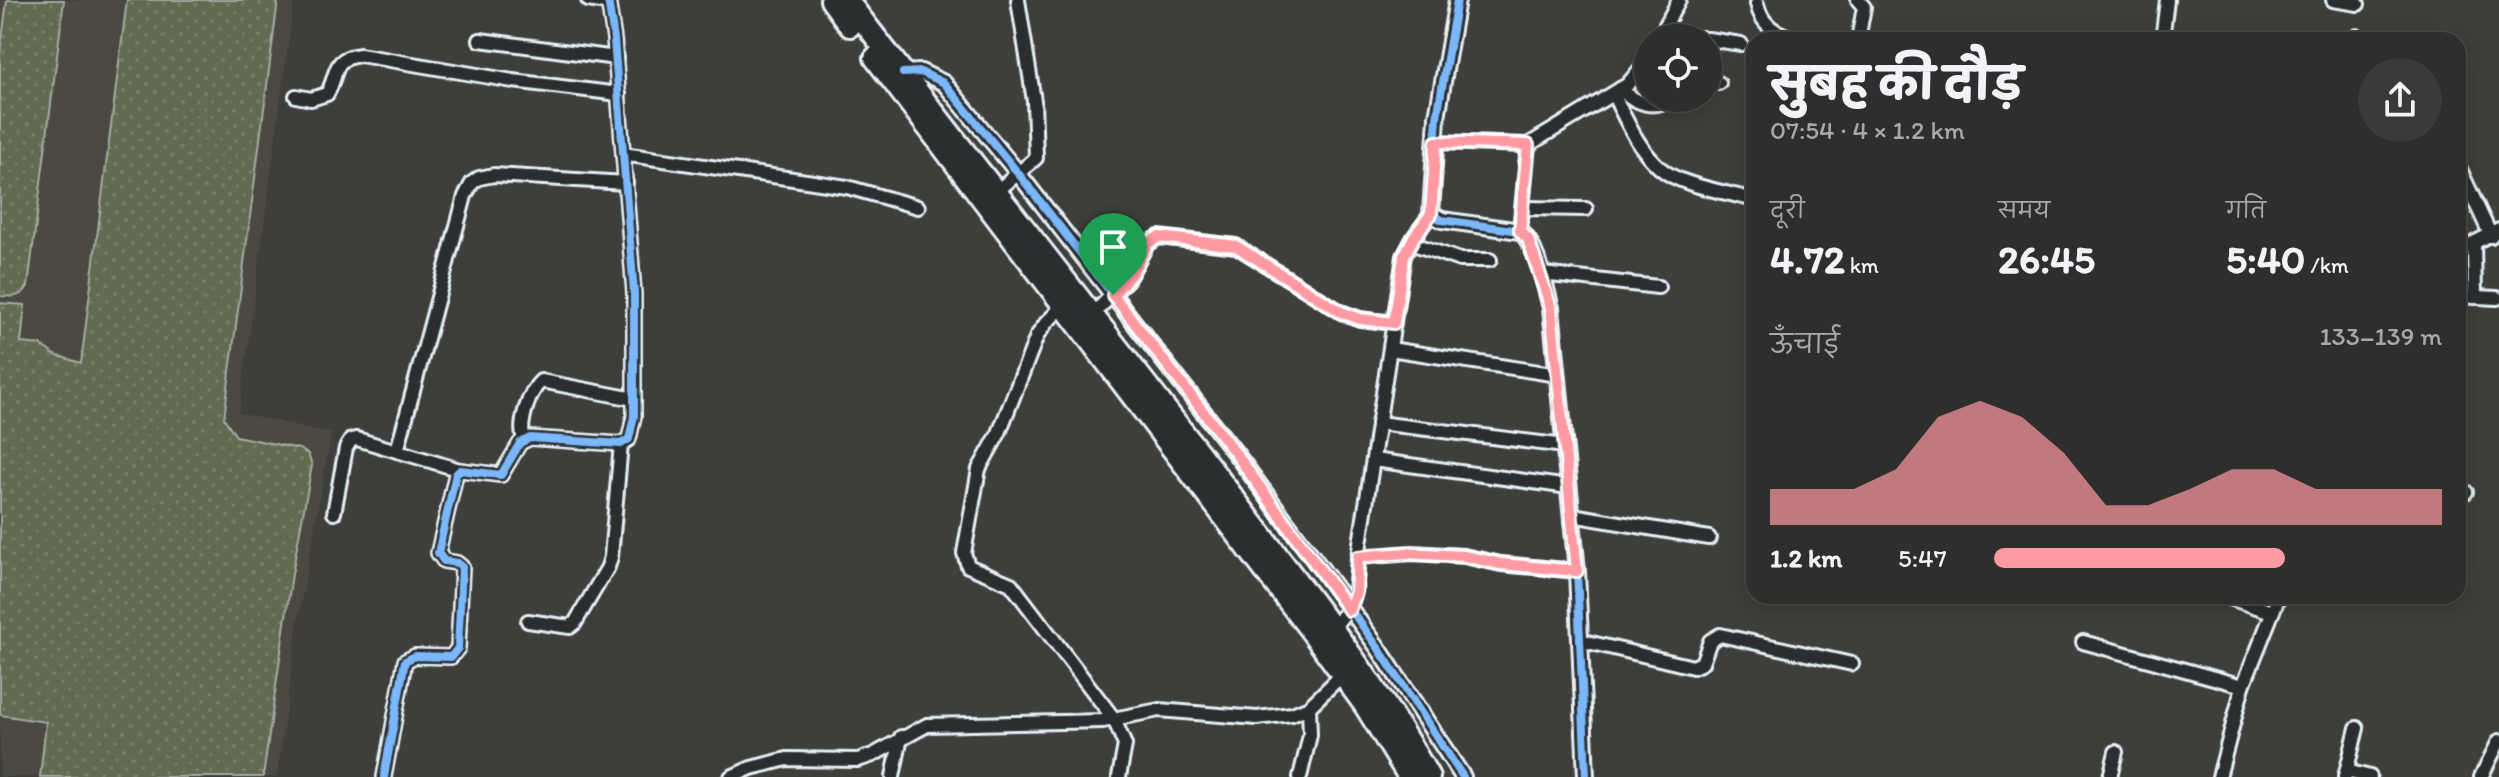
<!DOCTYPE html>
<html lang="hi">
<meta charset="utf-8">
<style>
:root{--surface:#2e2e2c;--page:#3a3a38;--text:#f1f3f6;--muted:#a7a8a9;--line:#494a48;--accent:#ff9aa2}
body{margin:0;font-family:Itim,"Playpen Sans Deva",sans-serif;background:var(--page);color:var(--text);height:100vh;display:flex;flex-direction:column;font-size:30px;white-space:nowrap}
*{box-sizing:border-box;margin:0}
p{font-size:26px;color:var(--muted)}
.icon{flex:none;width:44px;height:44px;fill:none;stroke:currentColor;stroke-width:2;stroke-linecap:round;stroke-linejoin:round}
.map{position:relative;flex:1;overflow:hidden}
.drawer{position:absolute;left:1746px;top:32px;width:720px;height:572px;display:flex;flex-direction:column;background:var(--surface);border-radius:24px;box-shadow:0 4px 20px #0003,0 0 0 2px var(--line)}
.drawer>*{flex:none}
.controls{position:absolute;left:1634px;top:24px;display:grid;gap:16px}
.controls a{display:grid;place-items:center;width:88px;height:88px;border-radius:50%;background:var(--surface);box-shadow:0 4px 20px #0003,0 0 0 2px var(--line);font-size:40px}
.pin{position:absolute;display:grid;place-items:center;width:68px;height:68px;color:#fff;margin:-82px -34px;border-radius:50% 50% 50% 0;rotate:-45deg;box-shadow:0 0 8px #0007}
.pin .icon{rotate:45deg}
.round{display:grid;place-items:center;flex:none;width:84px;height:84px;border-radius:42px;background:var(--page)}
.overview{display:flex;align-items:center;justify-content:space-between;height:136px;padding:0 24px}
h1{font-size:44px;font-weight:800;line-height:60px}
.metrics{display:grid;grid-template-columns:repeat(3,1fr);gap:12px;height:136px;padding:8px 24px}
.metrics div{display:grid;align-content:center}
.metrics b{font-size:40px;font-weight:800}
.metrics small{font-size:22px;font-weight:400}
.metrics p{font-size:22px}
.chart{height:224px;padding:16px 24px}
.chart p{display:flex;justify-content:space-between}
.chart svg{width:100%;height:144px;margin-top:8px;fill:var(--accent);opacity:.7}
ul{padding:0 24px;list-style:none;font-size:26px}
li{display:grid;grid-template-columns:128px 96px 1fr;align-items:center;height:60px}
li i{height:20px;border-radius:10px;background:var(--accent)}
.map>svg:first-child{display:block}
.built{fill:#4c4942}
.grass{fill:url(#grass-dots);stroke:#a5aea4;stroke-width:2}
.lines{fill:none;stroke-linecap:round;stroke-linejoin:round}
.minor-casing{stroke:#e8f1f8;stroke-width:18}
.tertiary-casing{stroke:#e8f1f8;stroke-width:20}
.trunk-casing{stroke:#e8f1f8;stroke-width:26}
.minor{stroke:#2a2d2e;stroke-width:12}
.tertiary{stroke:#2a2d2e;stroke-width:14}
.trunk{stroke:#2a2d2e;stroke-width:20}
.cycleway-casing{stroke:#2a2d2e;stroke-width:13}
.cycleway{stroke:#7ab7fb;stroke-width:8}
.route-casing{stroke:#fff;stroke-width:16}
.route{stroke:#ff9aa2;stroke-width:10}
</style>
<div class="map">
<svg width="2499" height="777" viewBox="0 0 2499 777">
<defs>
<pattern id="grass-dots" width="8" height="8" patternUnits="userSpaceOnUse" patternTransform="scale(2)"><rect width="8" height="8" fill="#626a50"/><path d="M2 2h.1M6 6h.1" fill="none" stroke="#78806a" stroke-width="1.8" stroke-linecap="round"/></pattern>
</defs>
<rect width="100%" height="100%" fill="#3e3e3a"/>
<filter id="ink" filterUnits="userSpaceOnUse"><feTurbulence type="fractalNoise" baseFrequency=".0125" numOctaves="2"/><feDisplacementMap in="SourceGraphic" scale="16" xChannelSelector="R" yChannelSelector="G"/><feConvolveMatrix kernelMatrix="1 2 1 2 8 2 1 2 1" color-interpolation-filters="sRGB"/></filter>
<g filter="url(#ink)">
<path class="built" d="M0,0h294l-55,413 92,20 -33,189 -21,155h-277z"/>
<g class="grass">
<path d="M7,0h57l-36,286c-6,12 -16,11 -28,10v-242z"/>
<path d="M127,0h151l-54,418 12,18 63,13 9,5 4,11 -20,109 -29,203h-223l6,-55 -46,-7v-412l25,2 -4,38 20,2 14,10 26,8z"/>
</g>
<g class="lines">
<defs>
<g id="minor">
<path d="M588,0l20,3"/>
<path d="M2333,0l25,4"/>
<path d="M1757,4c5,23 20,29 40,36"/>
<path d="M1659,38l20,-38"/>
<path d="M1681,38h21"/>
<path d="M1708,39l33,5"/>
<path d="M480,40l136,18"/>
<path d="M1858,40l6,-33 -6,-7"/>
<path d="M2162,40l5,-40"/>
<path d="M2357,40v-4"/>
<path d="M1708,83h11"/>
<path d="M1620,89c17,15 33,21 53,9"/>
<path d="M1613,94c13,25 25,55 47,74 20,18 67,24 94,32"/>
<path d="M296,96l15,3 16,-5c12,-21 4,-36 33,-39l153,26 106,13"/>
<path d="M1436,142l92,3 99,-60 21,-25"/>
<path d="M623,154l224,33 71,20"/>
<path d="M2458,165l33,71"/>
<path d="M995,193l41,-35 -2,-57 -16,-101"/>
<path d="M1522,208l64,1"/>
<path d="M1520,231l8,-86"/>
<path d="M1411,243l49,17h30"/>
<path d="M2474,244l1,53"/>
<path d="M2458,251l41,-21"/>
<path d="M1542,274l116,13"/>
<path d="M2458,296l39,2"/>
<path d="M1063,306l-17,17 -9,13 -38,97 -20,36 -15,84 4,13 43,18 103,135 11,26 -6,32"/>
<path d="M1092,315l35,-35 21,-37 11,-6 77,9 105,66 19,7 34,4"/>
<path d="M1390,349l168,26"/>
<path d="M1378,423l187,23"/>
<path d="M524,439c-6,-15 5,-47 17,-58l93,18"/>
<path d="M397,451l68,-255 7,-13 7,-5 15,-3 132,8"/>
<path d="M1373,460l196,27"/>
<path d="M2458,492h8"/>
<path d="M334,513l12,-65 5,-8 6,-1 103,31"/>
<path d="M1572,515l137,23"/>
<path d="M1358,557l55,-4 51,3 37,8 76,7"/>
<path d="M2223,596l49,16"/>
<path d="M528,621l42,6 5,-4 33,-56 3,-10 10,-113"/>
<path d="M1332,628c26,-27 23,-35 26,-71l46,-301 10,-19 17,-23"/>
<path d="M1579,640l114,27 9,-4 8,-22 10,-6 132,29"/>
<path d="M2083,642l160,44"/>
<path d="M2347,771l23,6"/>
<path d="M384,777l21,-116 10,-5 36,1 7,-9 4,-81 -5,-4 -13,-2 -6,-8 18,-79 4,-4 41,5 19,-32 10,-5 91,6 8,-5 5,-23v-123l-20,-254 -6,-39"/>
<path d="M731,777l20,-9 36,-9 71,1 15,-5 54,-30 176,-4 56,-11 98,8 35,-4 17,-7 36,-35"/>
<path d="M893,777l8,-40"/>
<path d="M1300,777l10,-42 -1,-28"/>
<path d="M2110,777l6,-25"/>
<path d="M2219,777l24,-91 36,-90"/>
<path d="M2345,777l12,-49"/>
<path d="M2481,777l18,-36"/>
</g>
<g id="tertiary">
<path d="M1457,0l-20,117 -6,97 11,6 78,11c17,14 25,55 31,77l26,263 9,206"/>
<path d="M903,73l18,-1 23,11 74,90 218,281 89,120 54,75 84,128"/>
</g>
<g id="trunk">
<path d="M831,0l19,26"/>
<path d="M847,0c126,164 255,325 380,489 70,93 145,185 202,288"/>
<path d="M875,58l438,576 52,72 44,71"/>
</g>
</defs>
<use href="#minor" class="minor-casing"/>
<use href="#tertiary" class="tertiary-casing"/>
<use href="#trunk" class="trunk-casing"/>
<use href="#minor" class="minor"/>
<use href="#tertiary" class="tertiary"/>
<use href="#trunk" class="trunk"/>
<defs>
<g id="cycleway">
<path d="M1457,0l-20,117 -6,97 11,6 78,11c17,14 25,55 31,77l26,263 9,206"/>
<path d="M903,73l18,-1 23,11 74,90 218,281 89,120 54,75 84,128"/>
<path d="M384,777l21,-116 10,-5 36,1 7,-9 4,-81 -5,-4 -13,-2 -6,-8 18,-79 4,-4 41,5 19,-32 10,-5 91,6 8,-5 5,-23v-123l-20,-254 -6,-39"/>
</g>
</defs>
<use href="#cycleway" class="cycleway-casing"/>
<use href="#cycleway" class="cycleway"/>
</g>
</g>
<g class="lines" filter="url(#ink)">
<defs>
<path id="route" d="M1436,142l92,3 -8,86 8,8 23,69 26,263 -76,-7 -37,-8 -59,-3 -47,4 -2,35 -7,18 -113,-156 -123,-159 18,-21 17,-31 11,-6 77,9 105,66 19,7 34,4 10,-67 10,-19 17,-23z"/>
</defs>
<use href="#route" class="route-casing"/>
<use href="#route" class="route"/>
</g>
</svg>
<div class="controls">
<a><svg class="icon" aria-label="locate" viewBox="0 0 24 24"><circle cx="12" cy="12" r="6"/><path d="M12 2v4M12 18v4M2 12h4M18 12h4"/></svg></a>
</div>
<div class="pin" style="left:1113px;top:295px;background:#1e9e55"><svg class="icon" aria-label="arrive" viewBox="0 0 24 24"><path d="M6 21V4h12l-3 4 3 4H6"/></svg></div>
<section class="drawer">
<div class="overview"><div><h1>सुबह की दौड़</h1><p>07:54 · 4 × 1.2 km</p></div><a class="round"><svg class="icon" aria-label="share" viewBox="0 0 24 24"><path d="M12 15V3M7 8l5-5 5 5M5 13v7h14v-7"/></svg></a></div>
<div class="metrics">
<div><p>दूरी</p><b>4.72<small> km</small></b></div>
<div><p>समय</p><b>26:45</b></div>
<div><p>गति</p><b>5:40<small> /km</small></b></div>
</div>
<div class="chart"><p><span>ऊँचाई</span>133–139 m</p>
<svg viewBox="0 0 160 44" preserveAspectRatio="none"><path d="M0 44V33L10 33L20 33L30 27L40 11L50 6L60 11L70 22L80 38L90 38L100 33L110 27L120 27L130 33L140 33L150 33L160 33V44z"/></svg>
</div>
<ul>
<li><b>1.2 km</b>5:47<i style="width:65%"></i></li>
</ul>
</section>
</div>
